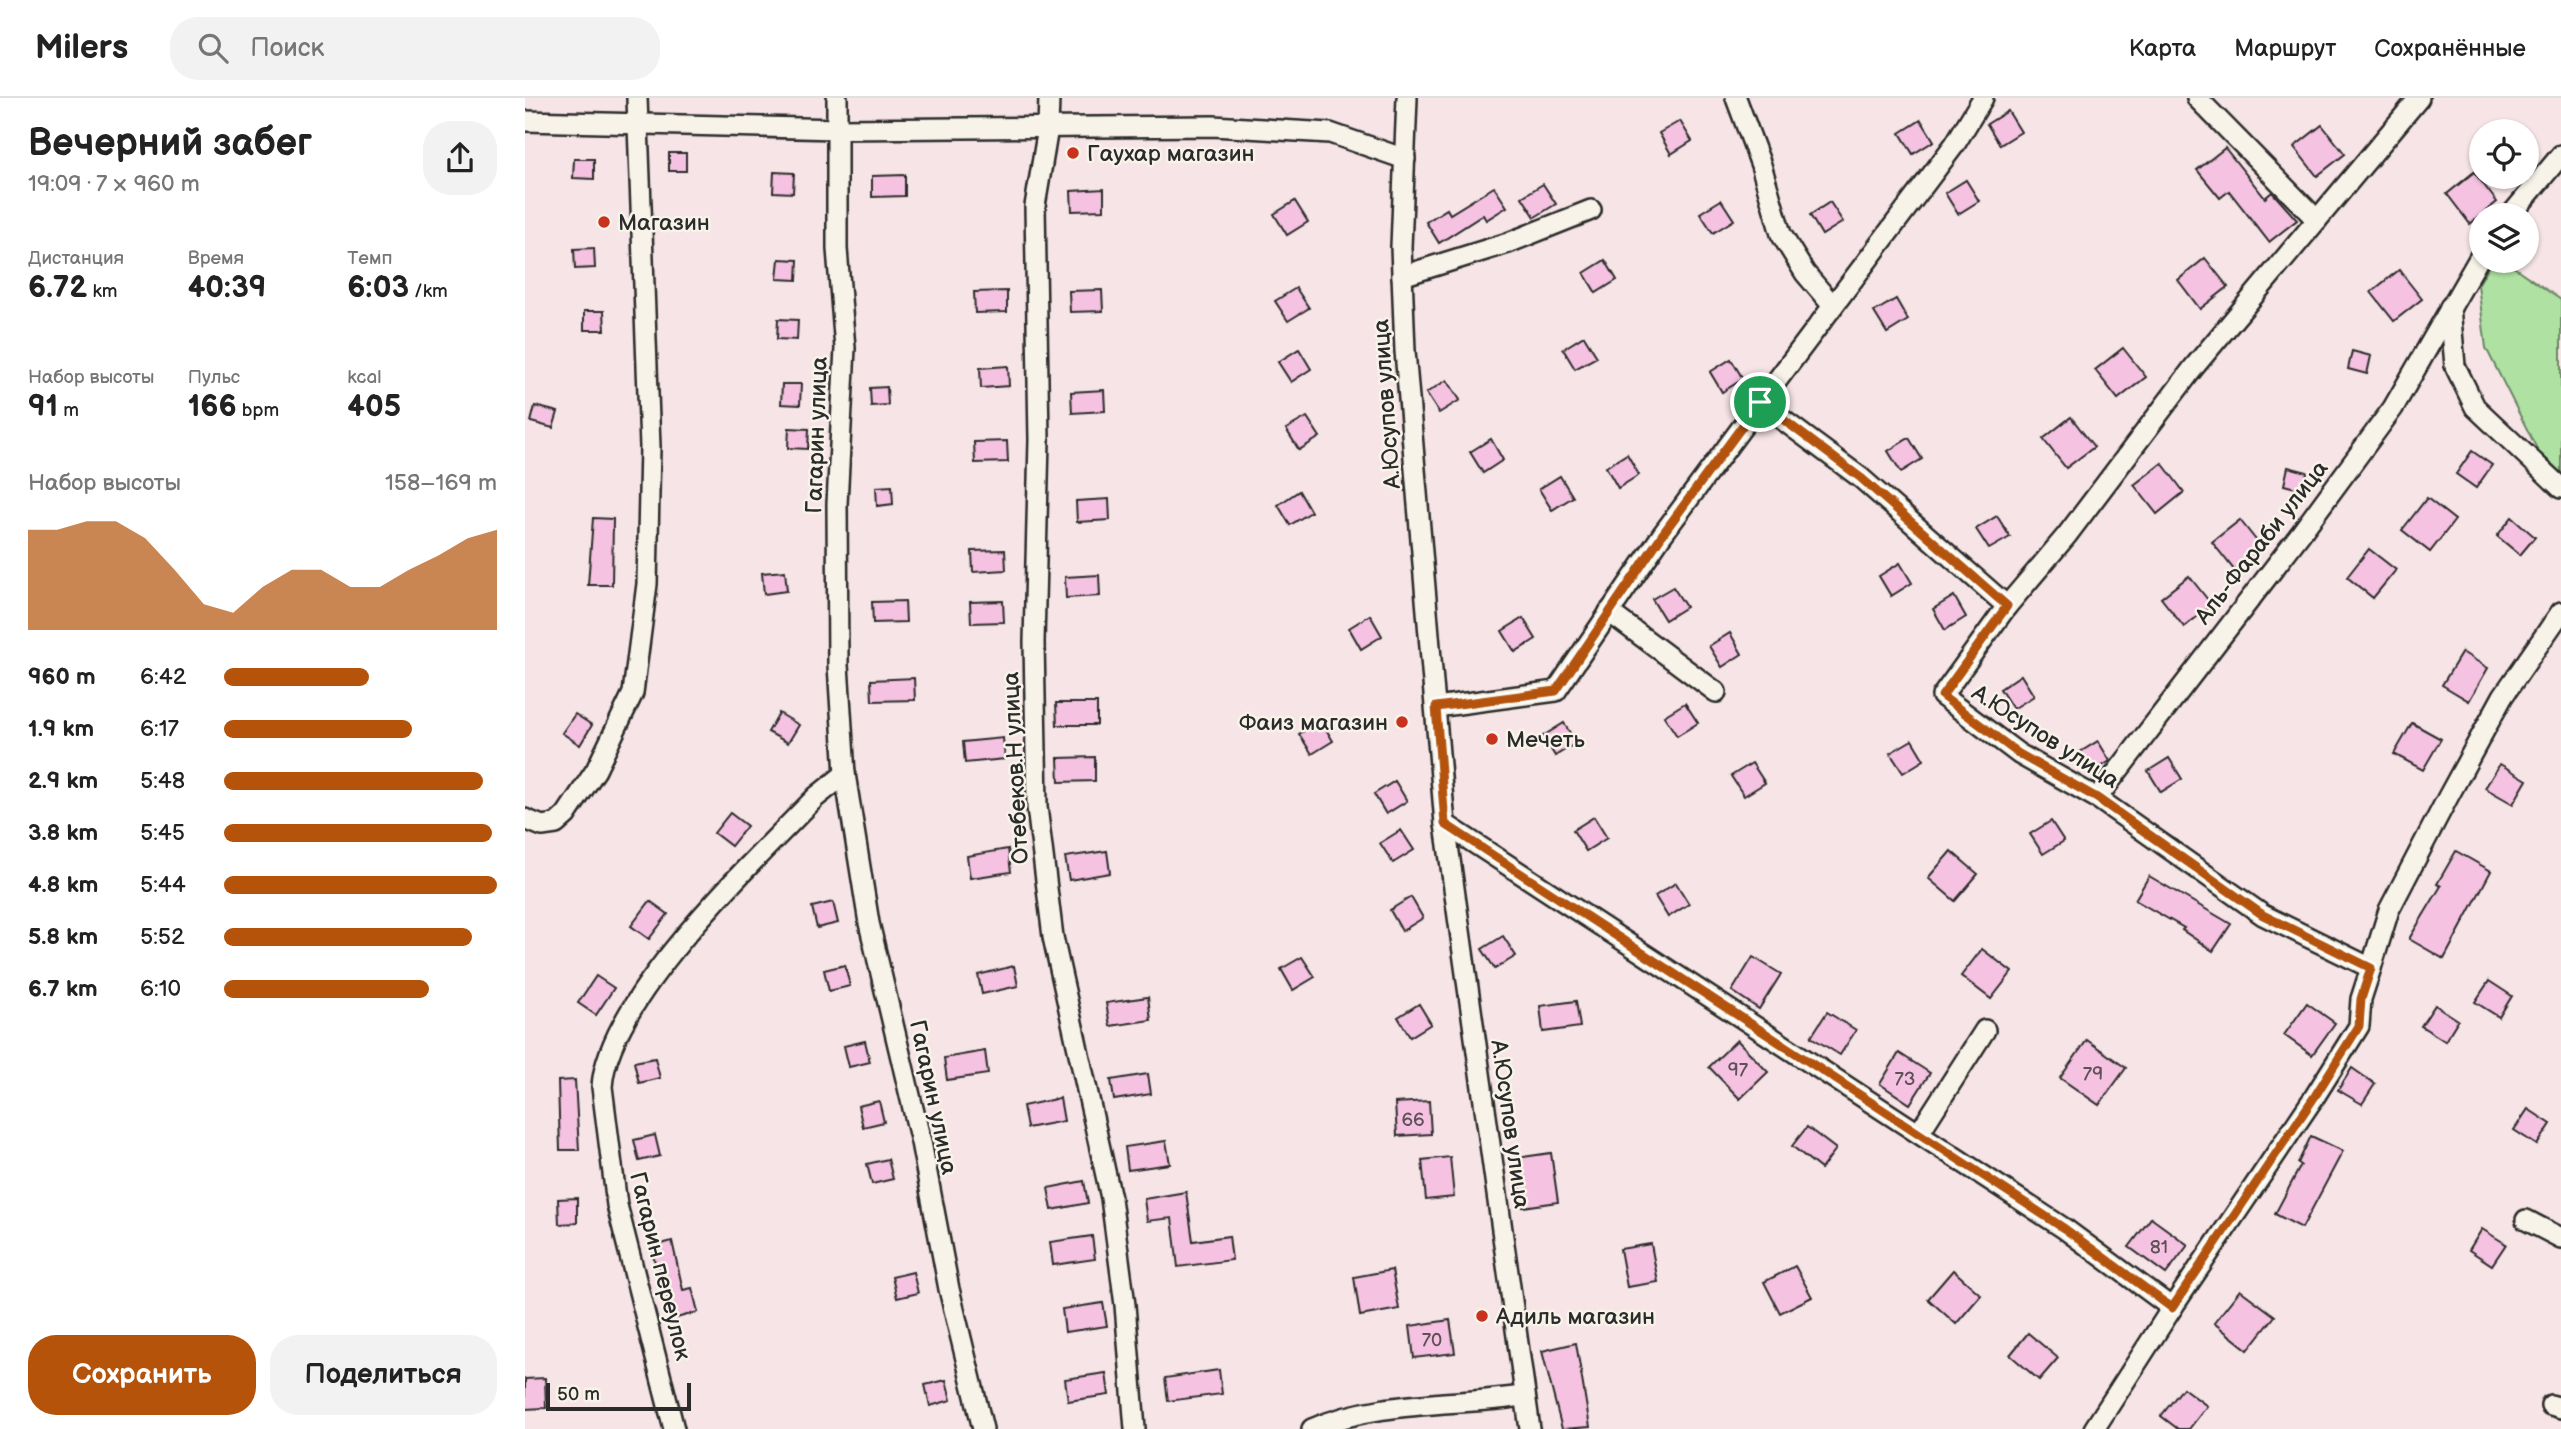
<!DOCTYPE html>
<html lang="ru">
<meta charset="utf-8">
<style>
:root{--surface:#fff;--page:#f2f2f2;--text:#222;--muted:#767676;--line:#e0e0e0;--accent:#b45309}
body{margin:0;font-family:"Balsamiq Sans",sans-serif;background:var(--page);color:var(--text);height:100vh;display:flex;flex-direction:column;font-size:26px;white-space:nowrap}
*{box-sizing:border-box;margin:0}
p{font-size:23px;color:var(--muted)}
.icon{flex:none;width:38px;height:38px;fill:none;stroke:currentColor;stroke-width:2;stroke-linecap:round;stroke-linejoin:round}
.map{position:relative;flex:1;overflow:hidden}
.side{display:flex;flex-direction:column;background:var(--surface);width:525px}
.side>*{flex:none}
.tools{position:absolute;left:1944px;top:21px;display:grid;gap:14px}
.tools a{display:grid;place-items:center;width:70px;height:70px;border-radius:50%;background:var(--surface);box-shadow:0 2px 5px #0004;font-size:35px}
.scale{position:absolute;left:21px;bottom:18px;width:145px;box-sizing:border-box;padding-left:7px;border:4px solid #2b2b2b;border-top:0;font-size:19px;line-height:24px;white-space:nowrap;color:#2b2b2b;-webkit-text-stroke:5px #f7f3e8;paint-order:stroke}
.pin{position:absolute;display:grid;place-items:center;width:60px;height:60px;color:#fff;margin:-30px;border:4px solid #fff;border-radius:50%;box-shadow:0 2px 7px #0007}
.round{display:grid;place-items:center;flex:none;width:74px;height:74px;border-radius:28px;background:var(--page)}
.headline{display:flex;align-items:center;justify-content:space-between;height:119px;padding:0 28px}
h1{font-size:38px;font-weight:700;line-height:52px}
.stats{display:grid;grid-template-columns:repeat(3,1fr);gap:10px;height:119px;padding:7px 28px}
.stats div{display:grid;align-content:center}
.stats b{font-size:30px;font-weight:700}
.stats small{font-size:19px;font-weight:400}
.stats p{font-size:19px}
.chart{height:196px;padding:14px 28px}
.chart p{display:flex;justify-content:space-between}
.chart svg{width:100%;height:126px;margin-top:7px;fill:var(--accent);opacity:.7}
.button{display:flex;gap:14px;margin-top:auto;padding:14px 28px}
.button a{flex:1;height:80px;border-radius:28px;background:var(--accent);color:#fff;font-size:28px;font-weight:700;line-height:80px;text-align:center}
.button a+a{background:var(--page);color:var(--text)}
ul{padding:0 28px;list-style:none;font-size:23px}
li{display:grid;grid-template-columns:112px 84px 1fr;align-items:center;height:52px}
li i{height:18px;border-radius:9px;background:var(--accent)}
header{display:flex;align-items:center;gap:42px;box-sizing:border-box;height:98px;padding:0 35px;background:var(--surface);border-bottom:2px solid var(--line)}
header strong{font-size:33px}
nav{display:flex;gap:38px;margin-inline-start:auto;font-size:24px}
.search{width:490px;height:63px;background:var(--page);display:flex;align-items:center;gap:18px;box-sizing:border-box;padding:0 24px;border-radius:28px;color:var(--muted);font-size:26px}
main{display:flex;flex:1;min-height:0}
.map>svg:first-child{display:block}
.green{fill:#aee1a2;stroke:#6c8666;stroke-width:2}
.building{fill:#f5c2e1;stroke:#2b2b2b;stroke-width:2}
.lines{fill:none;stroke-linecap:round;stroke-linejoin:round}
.street-casing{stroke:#2b2b2b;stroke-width:24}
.street{stroke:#f7f3e8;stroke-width:19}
.route-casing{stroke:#fff;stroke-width:14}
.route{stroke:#b45309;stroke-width:9}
.poi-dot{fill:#c8321e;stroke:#f7f3e8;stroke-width:2.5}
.labels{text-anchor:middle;stroke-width:5;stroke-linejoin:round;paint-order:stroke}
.number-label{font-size:19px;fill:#5e5158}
.poi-label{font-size:23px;fill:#2b2b2b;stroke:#f7f3e8;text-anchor:start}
.street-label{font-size:23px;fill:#2b2b2b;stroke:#f7f3e8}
</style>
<header>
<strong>Milers</strong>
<div class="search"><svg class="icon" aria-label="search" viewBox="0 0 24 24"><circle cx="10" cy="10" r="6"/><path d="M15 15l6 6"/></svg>Поиск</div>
<nav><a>Карта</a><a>Маршрут</a><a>Сохранённые</a></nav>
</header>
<main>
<section class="side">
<div class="headline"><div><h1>Вечерний забег</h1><p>19:09 · 7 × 960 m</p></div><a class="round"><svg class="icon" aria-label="share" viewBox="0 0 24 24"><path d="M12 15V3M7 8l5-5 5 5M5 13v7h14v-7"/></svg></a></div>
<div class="stats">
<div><p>Дистанция</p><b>6.72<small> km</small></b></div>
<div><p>Время</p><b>40:39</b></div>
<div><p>Темп</p><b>6:03<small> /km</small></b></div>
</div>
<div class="stats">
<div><p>Набор высоты</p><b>91<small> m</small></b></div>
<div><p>Пульс</p><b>166<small> bpm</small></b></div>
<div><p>kcal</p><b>405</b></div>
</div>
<div class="chart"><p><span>Набор высоты</span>158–169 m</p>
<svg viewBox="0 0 160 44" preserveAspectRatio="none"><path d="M0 44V9L10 9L20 6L30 6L40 12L50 23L60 35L70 38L80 29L90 23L100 23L110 29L120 29L130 23L140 18L150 12L160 9V44z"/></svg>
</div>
<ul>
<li><b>960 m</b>6:42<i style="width:53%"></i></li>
<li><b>1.9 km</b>6:17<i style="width:69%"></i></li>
<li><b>2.9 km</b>5:48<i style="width:95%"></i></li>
<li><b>3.8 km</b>5:45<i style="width:98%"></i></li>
<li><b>4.8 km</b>5:44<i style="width:100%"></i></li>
<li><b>5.8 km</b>5:52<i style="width:91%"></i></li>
<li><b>6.7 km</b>6:10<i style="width:75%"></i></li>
</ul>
<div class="button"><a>Сохранить</a><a>Поделиться</a></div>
</section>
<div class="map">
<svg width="2036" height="1331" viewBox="0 0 2036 1331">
<rect width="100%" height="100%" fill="#f6e4e6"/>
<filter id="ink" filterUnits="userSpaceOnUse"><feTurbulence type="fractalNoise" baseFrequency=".0143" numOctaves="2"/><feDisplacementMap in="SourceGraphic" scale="14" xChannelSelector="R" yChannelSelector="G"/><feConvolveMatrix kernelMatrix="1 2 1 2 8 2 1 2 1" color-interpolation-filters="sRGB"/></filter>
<g filter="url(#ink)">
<path class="green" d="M1967,163h13l56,39v175l-20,-18 -55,-109 -8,-63z"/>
<g class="building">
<path d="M1483,13l13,21 -21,13 -13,-21z"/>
<path d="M1396,22l13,21 -21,13 -13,-21z"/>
<path d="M1155,23l12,20 -21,13 -12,-21z"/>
<path d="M1797,27l23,29 -28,22 -23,-29z"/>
<path d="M1700,50l40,50 7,-6 25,28 -28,22 -40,-51 -9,7 -23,-28z"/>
<rect x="144" y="55" width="17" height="18"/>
<path d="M49,61h20v20l-21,-1z"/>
<path d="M249,74l20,1 -1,20 -20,-1z"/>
<path d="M1949,74l23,30 -27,22 -23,-30z"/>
<path d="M380,77v21l-33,1v-21z"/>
<path d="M1441,82l13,21 -21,13 -13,-21z"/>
<path d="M1018,86l13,20 -21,13 -13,-20z"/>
<path d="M969,89l13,20 -21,13 -3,-5 -44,28 -13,-21 21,-13 3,5z"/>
<path d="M579,91v21l-32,1 -1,-20z"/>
<path d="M1196,102l13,20 -21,13 -13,-20z"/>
<path d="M770,103l13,21 -21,13 -13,-21z"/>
<path d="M1305,104l13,20 -21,13 -12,-20z"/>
<path d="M69,150l1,20 -20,1 -1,-20z"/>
<path d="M1680,160l23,29 -28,22 -22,-29z"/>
<path d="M254,161l19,1 -1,20 -20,-1z"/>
<path d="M1080,162l12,20 -21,13 -12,-20z"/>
<path d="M1874,172l23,29 -28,22 -23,-29z"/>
<path d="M771,190l13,20 -21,13 -13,-20z"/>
<path d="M577,192l1,21 -33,1 -1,-21z"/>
<path d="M482,193v21l-32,1 -1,-21z"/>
<path d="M1371,201l12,21 -21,13 -13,-21z"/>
<path d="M59,213h20l1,19h-21z"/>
<path d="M253,221l20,1 -1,20 -20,-1z"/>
<path d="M1059,238l13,21 -22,12 -12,-20z"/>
<path d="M1598,250l23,29 -28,22 -23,-29z"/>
<path d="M774,251l12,20 -20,13 -13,-20z"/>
<path d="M1827,253l19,5 -4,18 -19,-5z"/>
<path d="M1206,261l12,20 -21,13 -12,-20z"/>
<path d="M483,268l1,20 -28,2 -1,-20z"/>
<path d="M922,282l13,20 -21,13 -13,-20z"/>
<path d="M257,286h19l-1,21 -19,-1z"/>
<path d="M362,289l1,18 -17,1 -1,-18z"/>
<path d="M579,292l1,21 -33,2 -1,-21z"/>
<path d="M10,308l23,6 -5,16 -22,-6z"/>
<path d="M782,319l13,20 -21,13 -13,-21z"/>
<path d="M1546,319l23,30 -28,21 -23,-29z"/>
<path d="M264,330l20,1 -1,20 -20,-1z"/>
<path d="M1384,340l13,21 -21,13 -13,-21z"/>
<path d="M966,341l12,21 -20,13 -13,-21z"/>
<path d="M482,343l1,21 -33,1 -1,-21z"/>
<path d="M1947,353l20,14 -16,23 -20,-14z"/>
<path d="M1102,356l12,21 -21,13 -12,-21z"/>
<path d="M1637,365l22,29 -27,22 -23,-29z"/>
<path d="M1763,369l19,5 -4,18 -19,-5z"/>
<path d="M1035,378l13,21 -21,13 -13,-21z"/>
<path d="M367,388l1,18 -16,2 -1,-19z"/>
<path d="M774,393l12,21 -21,13 -12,-20z"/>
<path d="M1902,400l28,22 -25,32 -28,-22z"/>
<path d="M584,401l1,21 -33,2 -1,-21z"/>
<path d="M1472,418l13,21 -21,12 -13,-20z"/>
<path d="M1987,419l23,20 -15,18 -23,-19z"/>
<path d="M68,420l20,1 -1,66h-24z"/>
<path d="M1715,422l23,29 -28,22 -23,-29z"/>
<path d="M1844,451l27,21 -23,28 -26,-21z"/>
<path d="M480,452l1,20 -33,2 -1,-21z"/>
<path d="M1375,465l12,20 -21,13 -12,-20z"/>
<path d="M260,473l2,20 -23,3 -2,-21z"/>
<path d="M574,477l1,21 -34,2 -1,-21z"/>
<path d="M1664,478l23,29 -28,22 -23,-29z"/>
<path d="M1148,489l13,20 -21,13 -13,-21z"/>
<path d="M1429,498l12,21 -21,13 -12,-21z"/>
<path d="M380,503l1,21 -33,1 -1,-21z"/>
<path d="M478,503l1,21 -33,1 -1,-21z"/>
<path d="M845,517l12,21 -21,13 -12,-21z"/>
<path d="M998,520l13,21 -21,13 -13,-21z"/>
<path d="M1205,535l12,21 -20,13 -13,-21z"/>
<path d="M1937,554l26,16 -19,33 -27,-16z"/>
<path d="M1496,577l13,21 -21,13 -13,-20z"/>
<path d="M389,580l1,22 -43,1 -1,-21z"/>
<path d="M531,605h41v22h-40z"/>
<path d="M1160,605l13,20 -21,13 -13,-20z"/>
<path d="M254,615l20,12 -11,18 -20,-11z"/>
<path d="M50,616l17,11 -12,20 -18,-12z"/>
<path d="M796,623l12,20 -21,13 -13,-20z"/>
<path d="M1039,625l12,20 -21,13 -12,-20z"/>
<path d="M1887,625l29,16 -18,31 -29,-16z"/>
<path d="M478,640l2,21 -40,4 -2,-21z"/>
<path d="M1387,642l12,20 -21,13 -13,-20z"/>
<path d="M1573,643l12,20 -20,13 -13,-20z"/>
<path d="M570,659v24l-36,1 -1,-24z"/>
<path d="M1644,660l13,21 -21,13 -13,-21z"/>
<path d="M1227,665l13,20 -21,13 -13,-20z"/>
<path d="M1975,666l27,16 -14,24 -28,-16z"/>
<path d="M870,683l12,20 -21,13 -12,-20z"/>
<path d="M205,715l17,13 -16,20 -17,-13z"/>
<path d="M1069,719l13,21 -21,13 -13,-21z"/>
<path d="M1526,723l13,20 -21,13 -13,-20z"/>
<path d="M876,732l13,20 -21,13 -13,-20z"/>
<path d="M483,751l3,23 -41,6 -3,-22z"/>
<path d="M582,753l3,22 -41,7 -4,-23z"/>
<path d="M1426,753l27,23 -23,27 -27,-23z"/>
<path d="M1931,753l35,20 -47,88 -35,-20 32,-53 -4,-2z"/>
<path d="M1624,778l82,48 -18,27 -31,-21 2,-2 -49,-28z"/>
<path d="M1151,785l13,21 -21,13 -13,-21z"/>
<path d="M886,799l12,21 -21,13 -12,-21z"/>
<path d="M125,803l18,13 -19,25 -18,-13z"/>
<path d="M308,804l5,21 -21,5 -5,-21z"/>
<path d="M978,838l13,20 -21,13 -13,-20z"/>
<path d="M1457,851l30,23 -21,27 -30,-23z"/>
<path d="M777,859l13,20 -22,13 -12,-21z"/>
<path d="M1228,859l28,17 -22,35 -27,-18z"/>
<path d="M320,867l5,21 -21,5 -5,-21z"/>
<path d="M489,868l4,20 -36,8 -4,-19z"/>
<path d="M71,878l18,12 -18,27 -18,-12z"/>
<path d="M1964,883l23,15 -13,21 -24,-15z"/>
<path d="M623,899l3,23 -41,6 -4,-23z"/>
<path d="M1051,903l4,26 -37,5 -3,-26z"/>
<path d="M1782,905l28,20 -23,32 -28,-20z"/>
<path d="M894,906l12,20 -21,13 -12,-20z"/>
<path d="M1910,907l23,15 -13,21 -24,-15z"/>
<path d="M1302,914l29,18 -16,25 -29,-18z"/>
<path d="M1212,942l31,32 -28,27 -31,-32z"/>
<path d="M1562,942l39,28 -27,37 -39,-27z"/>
<path d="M340,943l5,21 -21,5 -5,-21z"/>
<path d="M460,953l3,23 -41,6 -3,-22z"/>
<path d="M1374,955l31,20 -20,31 -30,-20z"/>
<path d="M130,960l5,20 -21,5 -5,-21z"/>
<path d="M1827,970l23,16 -13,20 -24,-14z"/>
<path d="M623,976l3,20 -37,6 -3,-20z"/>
<path d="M50,982l4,70h-19l-2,-69z"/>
<path d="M535,1000l4,23 -37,7 -4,-22z"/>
<path d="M354,1003l5,21 -21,5 -5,-21z"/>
<path d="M904,1003l2,33 -34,2 -2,-33z"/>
<path d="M2003,1011l23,15 -14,21 -23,-15z"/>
<path d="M1282,1029l29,22 -15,20 -29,-23z"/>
<path d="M130,1037l5,21 -21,5 -5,-21z"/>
<path d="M1786,1038l32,15 -41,77 -27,-14 26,-49 -3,-2z"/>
<path d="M641,1043l4,23 -42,6 -3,-23z"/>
<path d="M1026,1055l7,49 -35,5 -7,-49z"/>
<path d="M925,1059l4,40 -28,3 -4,-40z"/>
<path d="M363,1061l5,20 -21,5 -5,-20z"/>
<path d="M559,1083l4,22 -36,7 -4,-22z"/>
<path d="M661,1094l7,49 36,-5 3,24 -54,7 -6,-49 -25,3 -3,-22z"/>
<path d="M52,1100v25l-18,1 -1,-25z"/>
<path d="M1626,1120l37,27 -22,29 -37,-27z"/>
<path d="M1957,1131l24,15 -14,21 -23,-15z"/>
<path d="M567,1138l3,23 -42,6 -3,-23z"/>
<path d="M147,1143l11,49 9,-2 6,24 -25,7 -13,-53 -4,1 -5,-20z"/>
<path d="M1126,1146l7,38 -31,5 -7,-38z"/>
<path d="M1270,1168l17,31 -32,16 -16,-31z"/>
<path d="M867,1172l7,39 -39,7 -6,-39z"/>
<path d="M1428,1172l28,25 -25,29 -28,-25z"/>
<path d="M388,1174l5,21 -21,5 -5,-21z"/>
<path d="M1715,1192l35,26 -27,34 -34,-27z"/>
<path d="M578,1205l4,23 -42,6 -3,-23z"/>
<path d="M925,1222l5,33 -41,5 -4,-32z"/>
<path d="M1503,1235l30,25 -19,22 -29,-25z"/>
<path d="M1051,1245l14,84 -28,2 -20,-78z"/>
<path d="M694,1272l3,24 -54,7 -3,-23z"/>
<path d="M581,1275l3,22 -41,6 -3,-22z"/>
<path d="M20,1280l1,30 -21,1v-30z"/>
<path d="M421,1282l5,20 -21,6 -5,-21z"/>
<path d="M1658,1290l24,18 -18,23h-11l-17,-13z"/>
</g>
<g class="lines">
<defs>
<g id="street">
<path d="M312,0v151l8,99 -8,156 1,161 7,109 24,149 52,219 28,147 34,140"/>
<path d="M524,0l-1,30 -13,78 4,234 -5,202 3,165 16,130 58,261 14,107 10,124"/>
<path d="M882,0l-6,149 4,104 40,473 85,605"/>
<path d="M1211,0l25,67 20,69 24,39 28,33"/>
<path d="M1672,0l120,122"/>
<path d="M0,23l312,8 376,-3 117,7 75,26"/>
<path d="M1986,117l50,-60"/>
<path d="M877,178l106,-33 83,-33"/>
<path d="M1925,209l5,59 20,41 86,81"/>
<path d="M1235,305l195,-259 28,-46"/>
<path d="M1482,508l60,-71 127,-168 225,-269"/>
<path d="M1084,514l107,80"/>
<path d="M911,609l120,-16 106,-156 98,-132 101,75 146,128 -65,90 77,58 78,44 166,117 108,53 -10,31 -2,27 -44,70 -143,212"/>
<path d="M1572,700l204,-265 92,-125 88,-153"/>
<path d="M0,721l17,7 14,-2 10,-9 30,-45 37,-77 14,-109 3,-137 -13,-349"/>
<path d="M920,726l620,405 107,79 -78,121"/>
<path d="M1846,870l18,-58 59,-113 55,-101 58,-84"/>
<path d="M1394,1035l66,-103"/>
<path d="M2001,1122l35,18"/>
<path d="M2026,1307l10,3"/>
<path d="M149,1331l-57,-224 -15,-118c5,-88 152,-226 214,-290l29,-23"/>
<path d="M787,1331c65,-29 142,-23 211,-33"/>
</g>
</defs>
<use href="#street" class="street-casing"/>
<use href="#street" class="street"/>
</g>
</g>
<g class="lines" filter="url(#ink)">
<defs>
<path id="route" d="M1235,304l101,76 146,128 -65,90 77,58 78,44 166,117 108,53 -10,31 -2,27 -44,70 -143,212 -107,-79 -620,-405 -9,-117 120,-16 106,-156z"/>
</defs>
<use href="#route" class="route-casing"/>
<use href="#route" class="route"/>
</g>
<g class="poi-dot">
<circle cx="548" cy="55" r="7"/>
<circle cx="79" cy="124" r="7"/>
<circle cx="877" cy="624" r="7"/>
<circle cx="967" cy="641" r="7"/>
<circle cx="957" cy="1218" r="7"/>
</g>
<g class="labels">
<g class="number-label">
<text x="1213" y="978">97</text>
<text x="1568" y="982">79</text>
<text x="1380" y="987">73</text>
<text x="888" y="1028">66</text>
<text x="1634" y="1155">81</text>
<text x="907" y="1248">70</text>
</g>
<g class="poi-label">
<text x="562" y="63">Гаухар магазин</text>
<text x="93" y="132">Магазин</text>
<text x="863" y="632" text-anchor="end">Фаиз магазин</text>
<text x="981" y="649">Мечеть</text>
<text x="971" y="1226">Адиль магазин</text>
</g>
<g class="street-label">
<text transform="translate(861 306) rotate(-94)" y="8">А.Юсупов улица</text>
<text transform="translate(291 337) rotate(-88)" y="8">Гагарин улица</text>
<text transform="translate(1736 444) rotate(-52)" y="8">Аль-Фараби улица</text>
<text transform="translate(1521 638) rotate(33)" y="8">А.Юсупов улица</text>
<text transform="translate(490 670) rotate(-93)" y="8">Отебеков.Н улица</text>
<text transform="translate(409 999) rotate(78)" y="8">Гагарин улица</text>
<text transform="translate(986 1026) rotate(82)" y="8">А.Юсупов улица</text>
<text transform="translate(136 1168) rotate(76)" y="8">Гагарин переулок</text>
</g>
</g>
</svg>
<div class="tools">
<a><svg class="icon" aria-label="locate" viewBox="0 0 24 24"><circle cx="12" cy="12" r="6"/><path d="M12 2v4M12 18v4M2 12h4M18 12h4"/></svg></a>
<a><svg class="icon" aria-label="layers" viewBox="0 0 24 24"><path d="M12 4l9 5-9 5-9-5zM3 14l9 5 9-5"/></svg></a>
</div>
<div class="scale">50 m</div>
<div class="pin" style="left:1235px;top:304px;background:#1e9e55"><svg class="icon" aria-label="arrive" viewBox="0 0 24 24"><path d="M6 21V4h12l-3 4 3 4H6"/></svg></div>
</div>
</main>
